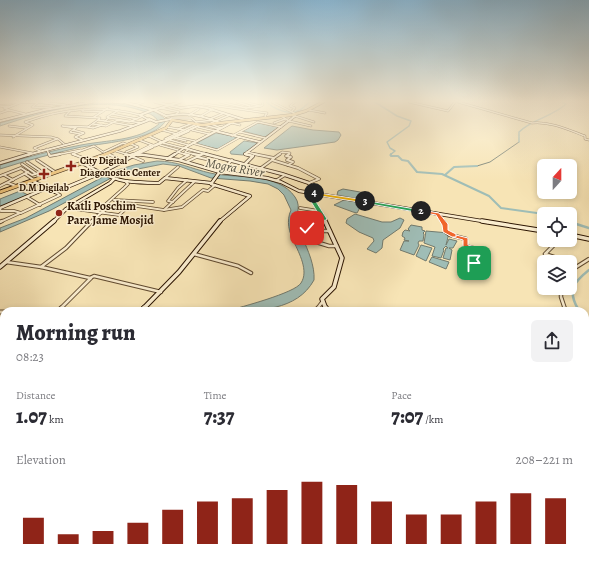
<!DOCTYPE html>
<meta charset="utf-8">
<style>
:root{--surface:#fff;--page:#f2f2f3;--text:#2b2b33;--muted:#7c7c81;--accent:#8f2418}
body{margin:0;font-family:Alegreya,serif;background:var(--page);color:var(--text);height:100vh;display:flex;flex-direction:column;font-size:15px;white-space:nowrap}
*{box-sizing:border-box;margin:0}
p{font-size:13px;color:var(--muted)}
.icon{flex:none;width:22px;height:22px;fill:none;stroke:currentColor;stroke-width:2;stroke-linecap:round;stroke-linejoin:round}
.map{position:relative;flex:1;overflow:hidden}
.panel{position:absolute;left:0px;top:307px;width:589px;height:256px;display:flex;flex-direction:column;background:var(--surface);border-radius:12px 12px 0 0;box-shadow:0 2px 6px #0003}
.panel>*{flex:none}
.needle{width:26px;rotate:21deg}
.tools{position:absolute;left:537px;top:159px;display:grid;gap:8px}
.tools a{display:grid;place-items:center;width:40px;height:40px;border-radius:6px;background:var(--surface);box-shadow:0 2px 6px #0003;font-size:20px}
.pin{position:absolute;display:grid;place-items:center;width:34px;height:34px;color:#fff;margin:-17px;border-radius:8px;box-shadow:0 2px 6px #0006}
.km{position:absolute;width:20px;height:20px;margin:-10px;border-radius:50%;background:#222;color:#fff;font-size:11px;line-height:20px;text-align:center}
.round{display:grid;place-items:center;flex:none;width:42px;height:42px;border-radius:6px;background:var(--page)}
.overview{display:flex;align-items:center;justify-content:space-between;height:68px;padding:0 16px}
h1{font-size:22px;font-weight:800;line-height:30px}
.metrics{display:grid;grid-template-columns:repeat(3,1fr);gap:6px;height:68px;padding:4px 16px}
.metrics div{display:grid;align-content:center}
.metrics b{font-size:20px;font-weight:800}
.metrics small{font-size:11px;font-weight:400}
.metrics p{font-size:11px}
.chart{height:112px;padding:8px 16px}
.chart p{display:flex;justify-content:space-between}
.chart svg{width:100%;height:72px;margin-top:4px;stroke:var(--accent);stroke-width:6}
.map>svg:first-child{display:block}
.water{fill:#9fbdb6;stroke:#717a6e}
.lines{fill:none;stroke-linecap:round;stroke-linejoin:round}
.stream{stroke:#717a6e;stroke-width:1}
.canal-far3{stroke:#9fbdb6;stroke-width:1.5}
.canal-far2{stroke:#9fbdb6;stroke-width:2}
.canal-far1{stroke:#9fbdb6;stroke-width:2.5}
.canal{stroke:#9fbdb6;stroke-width:3}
.street-far4-casing{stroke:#5f492f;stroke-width:2.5}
.street-far3-casing{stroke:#5f492f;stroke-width:3.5}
.street-far2-casing{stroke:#5f492f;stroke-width:4.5}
.street-far1-casing{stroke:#5f492f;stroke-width:5}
.street-casing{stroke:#5f492f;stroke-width:6}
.secondary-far4-casing{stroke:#2c1502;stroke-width:3}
.secondary-far3-casing{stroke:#2c1502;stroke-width:4}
.secondary-far2-casing{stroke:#2c1502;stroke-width:5.5}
.secondary-far1-casing{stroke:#2c1502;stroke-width:6}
.secondary-casing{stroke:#2c1502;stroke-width:8}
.primary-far1-casing{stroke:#2c1502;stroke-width:3.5}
.primary-casing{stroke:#2c1502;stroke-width:4.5}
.street-far4{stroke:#faedcf;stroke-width:1.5}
.street-far3{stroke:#faedcf;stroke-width:2}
.street-far2{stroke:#faedcf;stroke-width:2.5}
.street-far1{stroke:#faedcf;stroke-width:3}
.street{stroke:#faedcf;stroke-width:4}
.secondary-far4{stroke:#faedcf;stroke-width:2}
.secondary-far3{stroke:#faedcf;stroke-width:2.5}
.secondary-far2{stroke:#faedcf;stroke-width:3.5}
.secondary-far1{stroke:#faedcf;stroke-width:4.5}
.secondary{stroke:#faedcf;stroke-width:5.5}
.primary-far1{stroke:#ecc27a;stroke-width:2.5}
.primary{stroke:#ecc27a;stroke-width:3}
.split-1{fill:#f0652b;stroke:#fff}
.split-2{fill:#f0652b;stroke:#fff}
.split-3{fill:#22a559;stroke:#fff}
.split-4{fill:#f5b400;stroke:#fff}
.split-5{fill:#22a559;stroke:#fff}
.split-6{fill:#f5b400;stroke:#fff}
.poi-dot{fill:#8f2418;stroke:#faedcf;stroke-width:1.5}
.labels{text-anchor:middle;stroke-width:3;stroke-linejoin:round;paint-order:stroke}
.far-poi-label{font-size:10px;font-weight:bold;fill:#2c1502;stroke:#faedcf;text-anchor:start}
.poi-label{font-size:12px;font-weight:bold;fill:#2c1502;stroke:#faedcf;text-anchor:start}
.water-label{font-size:13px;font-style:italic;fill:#545041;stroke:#faedcf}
</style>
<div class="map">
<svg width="589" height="563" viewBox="0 0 589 563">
<rect width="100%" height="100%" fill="#f7e4b5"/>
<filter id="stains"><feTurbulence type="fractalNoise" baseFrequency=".005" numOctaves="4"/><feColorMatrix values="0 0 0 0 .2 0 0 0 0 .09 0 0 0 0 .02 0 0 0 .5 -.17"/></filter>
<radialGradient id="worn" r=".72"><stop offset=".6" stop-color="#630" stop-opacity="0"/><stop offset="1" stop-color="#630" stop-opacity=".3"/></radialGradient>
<g class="water">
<path d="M91,103c19,0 61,1 75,17 -10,21 -68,23 -89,28 -26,6 -52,13 -77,21v-4c27,-8 54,-15 81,-20 26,-5 57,-4 78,-21 -2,-8 -9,-10 -16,-13 -46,-16 -98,0 -143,15v-3l46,-12z"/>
<path d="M258,123l21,4 -14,10 -22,-6z"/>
<path d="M292,126l21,4 26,2 2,3 -3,5 -3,2 -58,8 -13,-2z"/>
<path d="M216,133l22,4 -20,12 -23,-5z"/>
<path d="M244,141l14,2 -15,12 -12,-1 -1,-2z"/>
<path d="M157,161c20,0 35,8 53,12 26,6 68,-1 85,24 8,11 -2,21 2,32 1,3 3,6 5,8 6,13 13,29 12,43 -17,31 -56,31 -87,31 14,-4 68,-18 74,-28 8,-12 -2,-30 -7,-41 -5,-10 -8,-21 -3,-32l-7,-15 -6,-6 -10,-5 -18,-3 -39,-3 -32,-12 -16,-2 -35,7 -13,5 -66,35 -49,21v-4l26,-10 88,-47 20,-6z"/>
<path d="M343,189l17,3 4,2 -5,5 -22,-4 1,-4z"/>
<path d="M20,191l8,4 -28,13v-9z"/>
<path d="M346,199l14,2 2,3 -5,9 -4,-1 -19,-7z"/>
<path d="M355,214l27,8h9l9,-4 4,2 -4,8 -17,12 -1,8 -6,5 -9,-4 7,-8 -1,-3 -14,-6 -13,-9 1,-4z"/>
<path d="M411,225l11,2v3l3,1 -2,2 1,1 -1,7h-4l-1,2 1,2 -5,10 -14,-5 4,-9h5l-5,-1 1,-2 -3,-2 1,-4 2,-2 5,1 -2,-2z"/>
<path d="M426,231l23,2 -3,12 3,-6 8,2 -4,7h-4l3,2 -2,10 -7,-2 3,-10h2l-2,-2 -3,3 1,1 -3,8 -9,-2 3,-9 -11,-4z"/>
<path d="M421,245l11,3 -6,13 -10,-5z"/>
<path d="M432,257l17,5 -3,7 -17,-7z"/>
</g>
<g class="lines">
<path class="stream" d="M477,166l13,-4 29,-20"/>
<g class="canal-far3">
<path d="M266,102c9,7 22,14 34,8 4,-2 6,-6 10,-8"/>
<path d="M375,102l22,14 14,5 -2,5 -22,16 3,6 5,3 -5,4"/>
<path d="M519,142v-10c13,-13 33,-15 47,-28l-4,-2"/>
</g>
<g class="canal-far2">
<path d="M391,154v2h7l4,4 6,1 9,11 25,2 47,22 12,12 43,6"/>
<path d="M445,175l9,-8 23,-1"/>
</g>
<g class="canal-far1">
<path d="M570,222l19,6"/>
<path d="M578,309c-11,-19 -4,-27 11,-39"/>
</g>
<g class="canal">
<path d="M577,308l2,3"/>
<path d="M585,320l4,7"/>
</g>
<defs>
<g id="street-far4">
<path d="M39,102l-7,5 19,1"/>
<path d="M220,102l26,6"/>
<path d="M237,102l13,4"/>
<path d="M244,102l16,4"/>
<path d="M272,102l24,12"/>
<path d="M409,102l39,9 7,-9"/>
<path d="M458,102l74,21c18,-2 37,7 53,13v3l4,1"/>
<path d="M204,104l63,9 -2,3 1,2"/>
<path d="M135,105l9,-3"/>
<path d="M0,106l9,1 -5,1 5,2 -9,3"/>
<path d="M9,107l13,-5"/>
<path d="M161,108l18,4 -3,2"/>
<path d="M246,108l15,-2 2,-1 -1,-3"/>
<path d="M84,109l-2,2 20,1"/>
<path d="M9,110l16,4"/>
<path d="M119,110l-12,7 2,1 -4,3 28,5"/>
<path d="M309,110l16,3"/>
<path d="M70,111l-5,5 35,2 -2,2 7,1"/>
<path d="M292,111l3,-3 -5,-2 5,-4"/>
<path d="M112,114l25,5"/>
<path d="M189,115l10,-6"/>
<path d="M201,116l12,-7"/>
<path d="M281,116l8,5 22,5"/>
<path d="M295,116l19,6"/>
<path d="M94,117l14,-9"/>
<path d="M109,118l32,5"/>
<path d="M171,118h20l5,4"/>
<path d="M210,119l14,-6"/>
<path d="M196,122l17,-2"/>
<path d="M211,123l19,-8"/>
<path d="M232,123l8,2"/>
<path d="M274,123l11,-4"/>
<path d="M93,124l13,2 12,-6 11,2 14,-6"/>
<path d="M211,124l10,4"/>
<path d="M204,125l15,4"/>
<path d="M9,126l17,2"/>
<path d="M88,127l5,1 9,-3"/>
<path d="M167,127l11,2"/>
<path d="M198,127l17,4"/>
<path d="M73,130l-3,2 10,2"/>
<path d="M162,130l15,4"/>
<path d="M184,130l13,-6"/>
<path d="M192,130l17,4"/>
<path d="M240,132l25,6"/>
<path d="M0,135l51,2 7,2 6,5"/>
<path d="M149,136l13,6"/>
<path d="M232,136l26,-14 23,5"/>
<path d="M13,137l20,-12 -8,-3c39,-14 75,-17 115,-7"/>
<path d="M177,137l18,4"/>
<path d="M174,138l12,3"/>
<path d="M165,139l19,-9 -6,-1 15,-6"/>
<path d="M82,140l-7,-3 9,-4 -11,-3 3,-2 -14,-2 26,1 10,-7"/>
<path d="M139,140l16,6 34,-15"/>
<path d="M170,140l18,5"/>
<path d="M163,143l20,5"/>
<path d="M192,143l25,7 23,-13"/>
<path d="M160,145l18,5"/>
<path d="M0,147l32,6"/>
<path d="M47,149l2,6"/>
<path d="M189,149l-4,3 12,3"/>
<path d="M40,151l-6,-3 23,-9"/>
<path d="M116,151l13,4"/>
<path d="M104,152l19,-9 5,2"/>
<path d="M126,152l12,-5 -7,-3"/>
<path d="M177,152l11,3"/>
<path d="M247,152l12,3"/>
<path d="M72,154l22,-8 9,6"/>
<path d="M73,154l2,1"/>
<path d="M108,154l1,1"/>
<path d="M138,154l15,-7"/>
<path d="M56,155l25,-5"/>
<path d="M131,155l20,-10"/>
<path d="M201,155l3,-2"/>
<path d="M278,155l4,-3 8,1 -2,2"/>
</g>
<g id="street-far3">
<path d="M49,154l1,2 10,-2"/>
<path d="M73,154l15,6"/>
<path d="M108,154l15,7"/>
<path d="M125,154l5,1"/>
<path d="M193,154l6,1"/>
<path d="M254,154l20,4 -2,2 26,8 21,11 -10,4"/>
<path d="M130,155l3,-1"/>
<path d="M131,156l12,5"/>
<path d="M197,157l9,2"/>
<path d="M274,158l6,-4"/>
<path d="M37,160l18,12"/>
<path d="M179,160l10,-5 -5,-1"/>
<path d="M27,162l15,10"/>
<path d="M186,162l17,-8"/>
<path d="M22,164l13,9"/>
<path d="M288,165l5,-3 -6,-2 4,-3 -5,-1 3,-2"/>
<path d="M261,168l11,-8"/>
<path d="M220,172l12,-12"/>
<path d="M25,174l9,6"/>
<path d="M4,175l9,5"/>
<path d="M254,175l7,-7"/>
<path d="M0,176l21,-8 11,7 10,-3 6,2"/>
<path d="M165,178l13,-11"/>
<path d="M277,180l8,-5"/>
<path d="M8,183l8,3"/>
<path d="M0,186l28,-14"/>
<path d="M27,197l13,8"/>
<path d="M114,200l39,2"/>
<path d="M173,202l-5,-1 10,-13 9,-8"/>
<path d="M68,208l51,7 11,-10 34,5 30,-28"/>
<path d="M300,208l19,3"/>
<path d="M0,209l1,2h13l7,2 39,-18 -5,-3"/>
<path d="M164,210l18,-3 21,-17 5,1 7,-6"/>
<path d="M97,212l27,-24 4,-4 -2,-2"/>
<path d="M438,214l6,8"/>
<path d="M302,217l8,5"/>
<path d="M305,218l9,-5"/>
<path d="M0,222l20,-9"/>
<path d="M91,222c14,-14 19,-17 39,-17"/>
<path d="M315,222l9,-3"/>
</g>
<g id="street-far2">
<path d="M92,221l-26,27 -25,19 49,11 4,-2 67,16"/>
<path d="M308,221l5,3"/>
<path d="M443,221l2,3 1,8 4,3 16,4 -1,7 15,4c-1,8 -5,11 -8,18"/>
<path d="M0,222l2,-1"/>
<path d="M310,226l12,5h8"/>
<path d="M306,227l8,8 2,7 13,4h8"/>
<path d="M301,229l16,-8"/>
<path d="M559,240l-14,14 18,6"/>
<path d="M194,254l44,12 13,7"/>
<path d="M6,262l35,5"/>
<path d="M570,271l19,-12"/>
<path d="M561,288v9l4,12"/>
<path d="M60,309l31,-31"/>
<path d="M317,309l6,-8"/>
</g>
<g id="street-far1">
<path d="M564,308l2,3"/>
<path d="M58,311l3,-3"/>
<path d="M315,311l3,-3"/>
<path d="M0,312h4"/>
<path d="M0,372l4,-5"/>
<path d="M0,401l4,2"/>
</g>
<g id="street">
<path d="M585,480l4,1"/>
<path d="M585,488v2"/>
<path d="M0,491l4,4"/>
<path d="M0,510l4,-4"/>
<path d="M31,559v4"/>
<path d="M166,563l3,-4"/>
<path d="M454,563l1,-4"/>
<path d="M573,563l1,-4"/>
</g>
<g id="secondary-far4">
<path d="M114,102h11"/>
<path d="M124,102l29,8"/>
<path d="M155,102l26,6 15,-2 11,2 38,12"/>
<path d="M0,103l38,-1 27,3"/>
<path d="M154,110l26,-8"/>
<path d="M154,110l12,6"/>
<path d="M166,116c19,-4 37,-1 54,7"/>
<path d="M149,119l7,3 15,-3"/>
<path d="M0,121l44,-11 48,-8"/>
<path d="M215,131l45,11"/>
<path d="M135,154l65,-29"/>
<path d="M27,155l93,-24 29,-11 -9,-5 13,-5"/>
<path d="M136,155h6"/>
<path d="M174,155l10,-7"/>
<path d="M209,155l-25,-7 49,-26"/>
<path d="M248,155l-3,-1 50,-38 -3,-1"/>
</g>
<g id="secondary-far3">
<path d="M205,154l77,20 27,9 5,10 -1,7 12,22"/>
<path d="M167,159l8,-5"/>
<path d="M0,163l30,-9"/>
<path d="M82,163l19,10 36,-19 42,6 41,12 47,6 14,4 18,9 189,31"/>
<path d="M245,164l8,-8 -8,-2"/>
<path d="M103,173c19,11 34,9 56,10l6,-5 46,5"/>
<path d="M219,173l-8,11 39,12 -31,26"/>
<path d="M33,181l22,11 46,-19"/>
<path d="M0,208l47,-20"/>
<path d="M53,222l13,-13 44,-26 4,-4"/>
</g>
<g id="secondary-far2">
<path d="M325,221l17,37 -8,29 -12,12 4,10"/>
<path d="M482,221l62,10"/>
<path d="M570,235l19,4"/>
<path d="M0,267l54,-46"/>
<path d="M143,309l36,-37 41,-51"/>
</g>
<g id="secondary-far1">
<path d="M326,308l1,3"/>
<path d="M141,311l3,-3"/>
</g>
<g id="secondary">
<path d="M0,432l4,-4"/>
<path d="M477,559l3,4"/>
</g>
<path id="primary-far1" d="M104,155l62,-27 6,-8 30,5 90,-10 14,-4 17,-9"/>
<path id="primary" d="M0,192l107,-38"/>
</defs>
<use href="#street-far4" class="street-far4-casing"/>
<use href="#street-far3" class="street-far3-casing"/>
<use href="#street-far2" class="street-far2-casing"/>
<use href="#street-far1" class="street-far1-casing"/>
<use href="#street" class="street-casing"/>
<use href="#secondary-far4" class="secondary-far4-casing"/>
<use href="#secondary-far3" class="secondary-far3-casing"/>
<use href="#secondary-far2" class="secondary-far2-casing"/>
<use href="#secondary-far1" class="secondary-far1-casing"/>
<use href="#secondary" class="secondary-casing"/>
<use href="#primary-far1" class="primary-far1-casing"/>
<use href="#primary" class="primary-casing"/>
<use href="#street-far4" class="street-far4"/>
<use href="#street-far3" class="street-far3"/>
<use href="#street-far2" class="street-far2"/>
<use href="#street-far1" class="street-far1"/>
<use href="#street" class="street"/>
<use href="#secondary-far4" class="secondary-far4"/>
<use href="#secondary-far3" class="secondary-far3"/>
<use href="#secondary-far2" class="secondary-far2"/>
<use href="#secondary-far1" class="secondary-far1"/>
<use href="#secondary" class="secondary"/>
<use href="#primary-far1" class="primary-far1"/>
<use href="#primary" class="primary"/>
</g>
<linearGradient id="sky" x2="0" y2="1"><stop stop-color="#8bb8d4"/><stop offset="0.56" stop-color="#fbf3de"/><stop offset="1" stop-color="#fbf3de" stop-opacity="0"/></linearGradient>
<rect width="589" height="181" fill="url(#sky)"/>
<path class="split-1" d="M452,234l16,4v7l14,4v9l-6,6 -5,-1 5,-6 1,-6 -14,-4v-7l-11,-3z"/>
<path class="split-2" d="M421,210l18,3 9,11v6l8,4v3h-4l-9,-5 -1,-7 -6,-10 -17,-3 -1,-1z"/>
<path class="split-3" d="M363,200l58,10 3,1 -3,2 -56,-10 -2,-1z"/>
<path class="split-4" d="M312,192l53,8 3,1 -3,2 -51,-8z"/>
<path class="split-5" d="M312,192l4,1 -1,7 12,19 -1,1 -6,1 -3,-1 4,-2 -11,-18z"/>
<path class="split-6" d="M320,218l2,2 -1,1 -12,7v1h-4l-1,-3z"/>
<g class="poi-dot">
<path d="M69 160h4v4h4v4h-4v4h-4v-4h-4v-4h4z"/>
<path d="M42 168h4v4h4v4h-4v4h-4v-4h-4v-4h4z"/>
<circle cx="59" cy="213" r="4"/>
</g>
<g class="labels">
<g class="far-poi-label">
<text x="80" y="164">City Digital<tspan x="80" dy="12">Diagonostic Center</tspan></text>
<text x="44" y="191" text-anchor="middle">D.M Digilab</text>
</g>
<g class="poi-label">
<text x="67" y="210">Katli Poschim<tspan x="67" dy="14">Para Jame Mosjid</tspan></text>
</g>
<g class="water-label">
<text transform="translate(235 167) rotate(10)" y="5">Mogra River</text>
</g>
</g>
<rect width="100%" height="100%" filter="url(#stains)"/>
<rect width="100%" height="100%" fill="url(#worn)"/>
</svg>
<div class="tools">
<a><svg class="needle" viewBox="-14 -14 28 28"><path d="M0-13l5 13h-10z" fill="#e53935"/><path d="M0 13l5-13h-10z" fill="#7c7c81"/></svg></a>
<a><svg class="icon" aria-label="locate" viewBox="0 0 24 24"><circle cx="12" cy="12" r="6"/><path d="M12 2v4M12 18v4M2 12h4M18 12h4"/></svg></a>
<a><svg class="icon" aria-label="layers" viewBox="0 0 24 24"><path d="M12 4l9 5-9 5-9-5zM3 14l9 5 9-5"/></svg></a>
</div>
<div class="pin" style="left:474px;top:263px;background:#1e9e55"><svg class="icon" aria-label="arrive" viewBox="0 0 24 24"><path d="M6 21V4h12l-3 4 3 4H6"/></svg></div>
<div class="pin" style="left:307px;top:228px;background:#d93025"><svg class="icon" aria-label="check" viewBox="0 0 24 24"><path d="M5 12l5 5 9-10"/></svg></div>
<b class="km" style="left:421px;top:211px">2</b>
<b class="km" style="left:365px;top:201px">3</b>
<b class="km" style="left:314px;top:193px">4</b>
<section class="panel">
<div class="overview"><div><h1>Morning run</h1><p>08:23</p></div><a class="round"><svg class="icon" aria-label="share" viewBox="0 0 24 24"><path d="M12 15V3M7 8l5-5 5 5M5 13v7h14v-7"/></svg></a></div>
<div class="metrics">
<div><p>Distance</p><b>1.07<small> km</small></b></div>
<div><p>Time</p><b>7:37</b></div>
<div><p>Pace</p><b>7:07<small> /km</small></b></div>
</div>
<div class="chart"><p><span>Elevation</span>208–221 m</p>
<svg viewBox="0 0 160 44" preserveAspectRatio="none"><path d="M5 44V28M15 44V38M25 44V36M35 44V31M45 44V23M55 44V18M65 44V16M75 44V11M85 44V6M95 44V8M105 44V18M115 44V26M125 44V26M135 44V18M145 44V13M155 44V16"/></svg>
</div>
</section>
</div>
